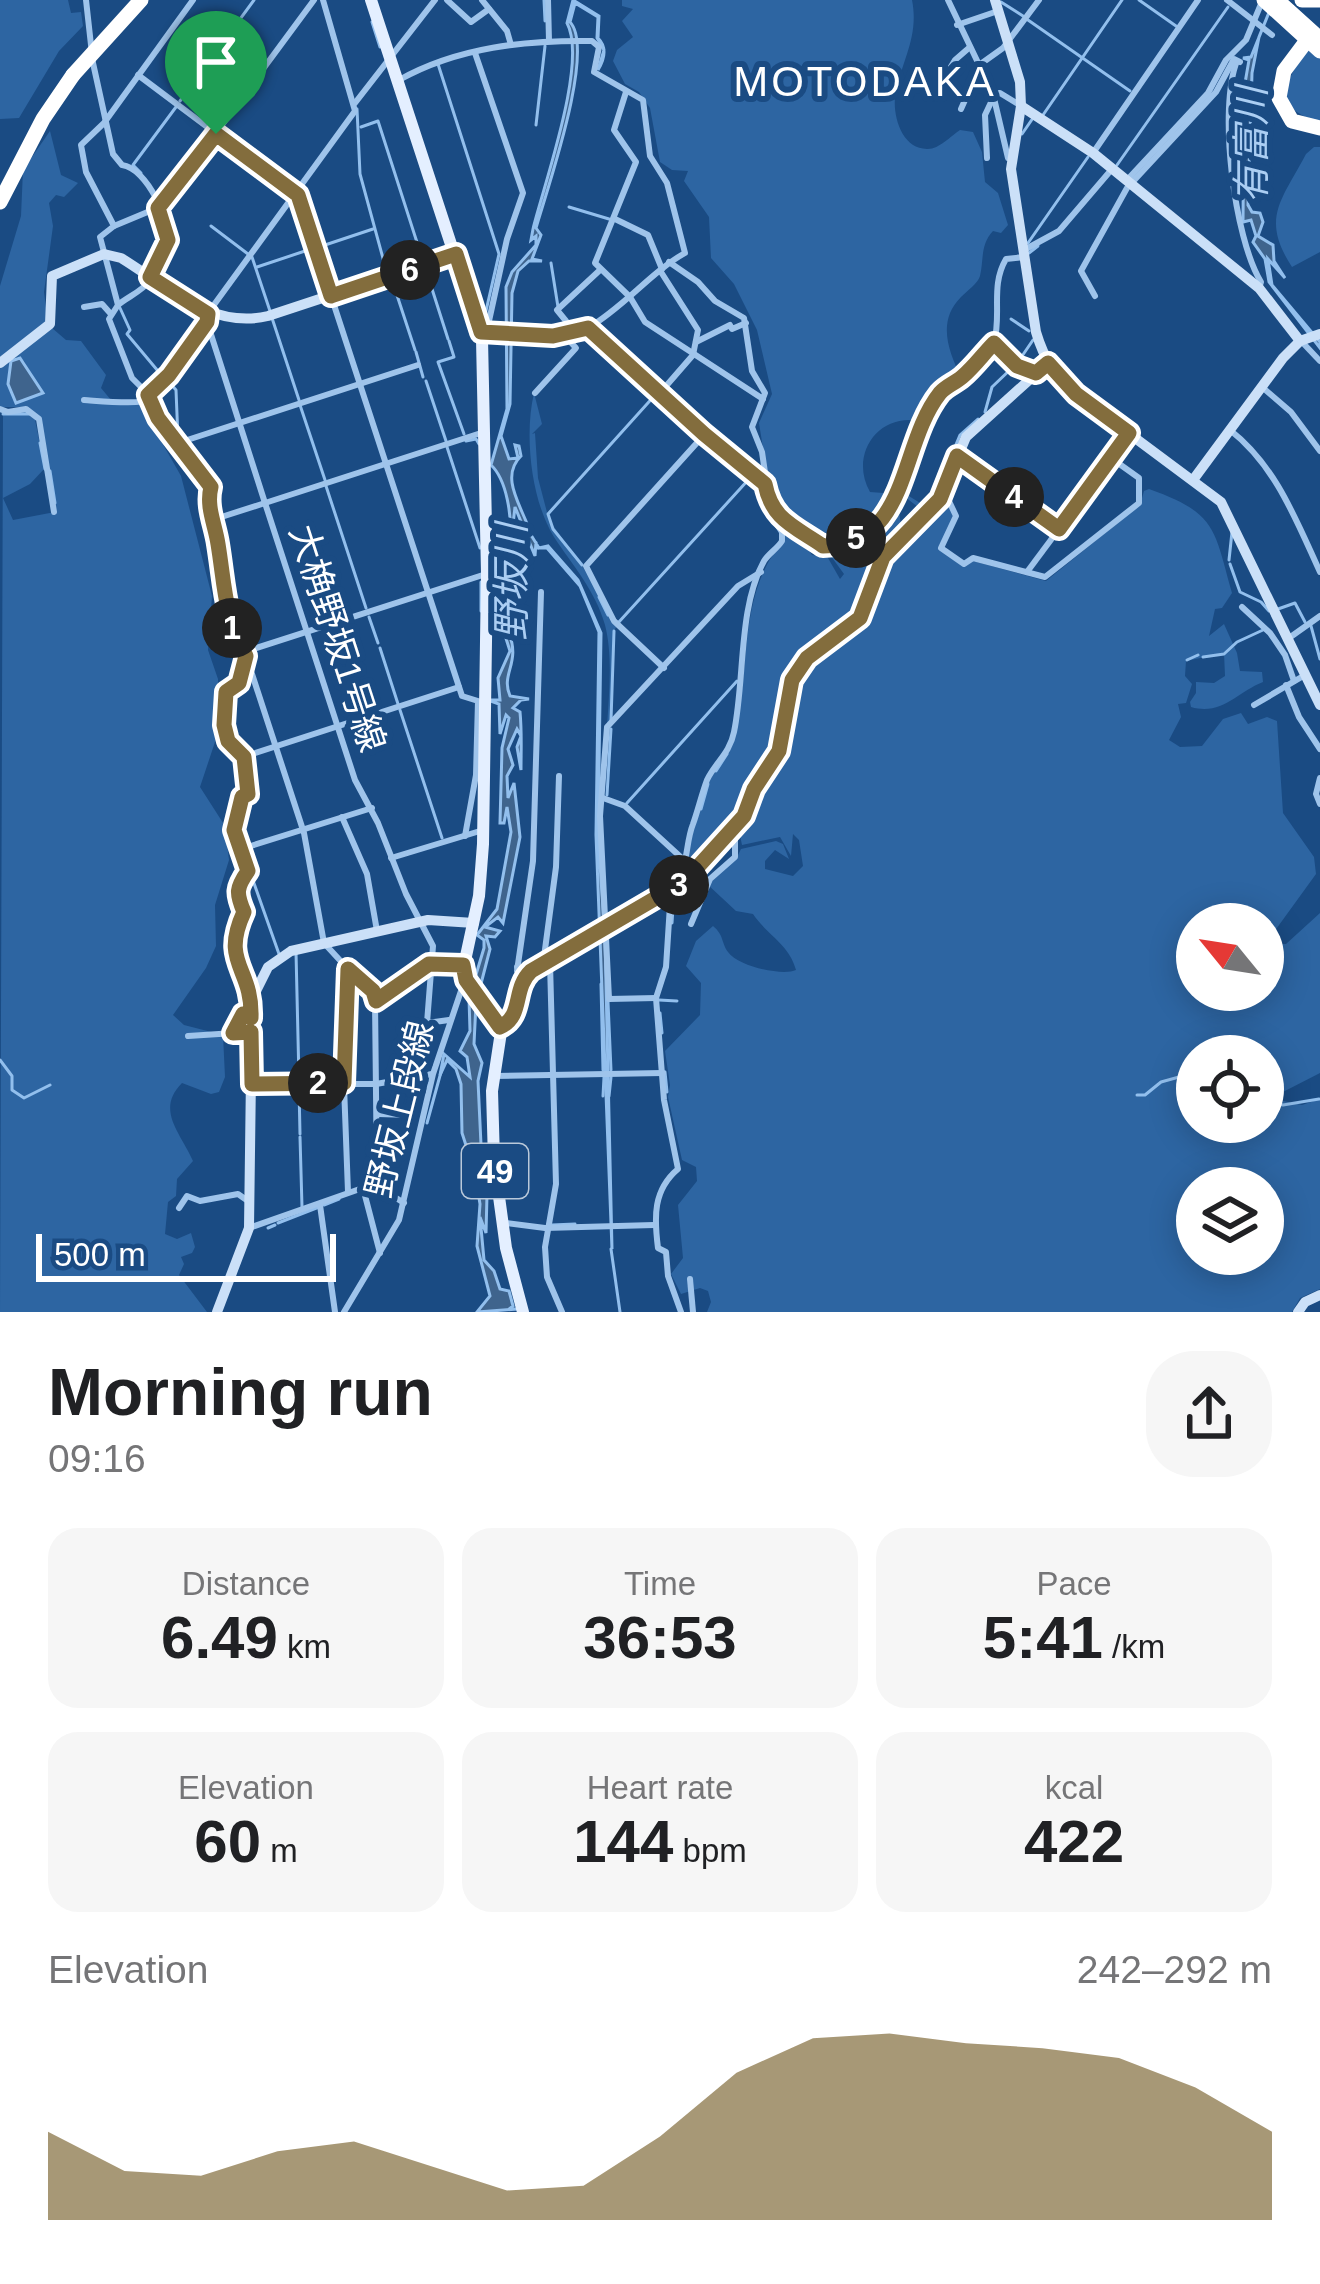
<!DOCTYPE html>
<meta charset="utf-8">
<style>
:root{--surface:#fff;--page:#f6f6f6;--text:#202124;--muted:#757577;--accent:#836d3d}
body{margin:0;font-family:Arial,"Noto Sans JP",sans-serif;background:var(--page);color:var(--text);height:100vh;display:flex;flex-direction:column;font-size:45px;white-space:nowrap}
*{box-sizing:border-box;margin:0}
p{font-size:39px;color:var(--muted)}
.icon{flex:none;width:66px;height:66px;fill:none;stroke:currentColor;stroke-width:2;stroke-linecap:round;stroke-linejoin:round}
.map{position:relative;height:1312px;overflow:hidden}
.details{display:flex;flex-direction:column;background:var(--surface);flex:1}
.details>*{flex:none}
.needle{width:78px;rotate:300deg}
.fabs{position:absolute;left:1176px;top:903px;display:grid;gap:24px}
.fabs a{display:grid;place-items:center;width:108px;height:108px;border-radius:50%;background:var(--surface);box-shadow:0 6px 30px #0003;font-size:60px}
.scale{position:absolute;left:36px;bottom:30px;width:300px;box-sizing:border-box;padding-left:12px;border:6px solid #fff;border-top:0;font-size:33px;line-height:42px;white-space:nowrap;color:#fff;-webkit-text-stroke:9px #1a4b83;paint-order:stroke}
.pin{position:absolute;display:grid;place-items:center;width:102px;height:102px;color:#fff;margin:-123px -51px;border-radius:50% 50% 50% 0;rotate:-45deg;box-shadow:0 0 12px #0007}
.pin .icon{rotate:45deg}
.km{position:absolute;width:60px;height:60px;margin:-30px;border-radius:50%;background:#222;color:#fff;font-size:33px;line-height:60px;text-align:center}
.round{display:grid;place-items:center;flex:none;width:126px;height:126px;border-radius:48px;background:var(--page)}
.head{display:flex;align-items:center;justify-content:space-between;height:204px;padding:0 48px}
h1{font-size:66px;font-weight:700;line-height:90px}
.figures{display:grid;grid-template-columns:repeat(3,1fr);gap:18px;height:204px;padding:12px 48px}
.figures div{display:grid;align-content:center;border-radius:30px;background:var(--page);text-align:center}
.figures b{font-size:60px;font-weight:700}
.figures small{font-size:33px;font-weight:400}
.figures p{font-size:33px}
.chart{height:336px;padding:24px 48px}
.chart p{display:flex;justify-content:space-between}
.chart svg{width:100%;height:216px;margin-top:12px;fill:var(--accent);opacity:.7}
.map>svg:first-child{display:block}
.green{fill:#2d65a2;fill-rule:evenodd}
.water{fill:#3f648d;stroke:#92bfed;stroke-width:3}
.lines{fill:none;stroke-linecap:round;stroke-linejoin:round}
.stream{stroke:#92bfed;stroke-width:3}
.street{stroke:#9fc4eb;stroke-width:6}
.secondary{stroke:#cbe0f8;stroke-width:10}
.primary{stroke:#e4efff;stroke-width:12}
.highway{stroke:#fff;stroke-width:15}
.highway-bridge{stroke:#fff;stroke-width:15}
.route-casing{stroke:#fff;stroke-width:24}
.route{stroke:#836d3d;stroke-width:15}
.labels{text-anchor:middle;stroke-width:12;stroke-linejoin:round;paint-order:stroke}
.shield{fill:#1a4b83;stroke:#bac9da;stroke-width:3}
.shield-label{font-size:33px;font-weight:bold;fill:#fff}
.street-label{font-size:36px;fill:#fff;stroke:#1a4b83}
.water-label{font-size:39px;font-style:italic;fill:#abcef3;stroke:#1a4b83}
.quarter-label{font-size:42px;letter-spacing:3px;fill:#fff;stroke:#1a4b83}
</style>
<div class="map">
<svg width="1320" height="1312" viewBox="0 0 1320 1312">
<rect width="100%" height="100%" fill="#1a4b83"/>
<g class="green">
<path d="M0,0h68l3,13 10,-1 2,14 -24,25 -40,67 -19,1z"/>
<path d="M622,0h290c7,36 -9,58 -16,91 -5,22 5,59 32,58 11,0 23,-13 32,-19l13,2 9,20 3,30 13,11 10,32 -7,8 -8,-2c-13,14 -9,28 -13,45 -2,7 -13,15 -19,21 -24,24 -13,53 0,80l-16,10 -26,34c-41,-8 -70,34 -49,71l27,2 2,-4 31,19 -20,15 8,-17 -13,-10 -6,14 3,22 -22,20 -28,-11 -28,2 -52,-39 -13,-82 13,-29 -15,-64 -23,-46 -23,-26 -2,-41 -25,-36 4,-10 -16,-1 -12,-8 -10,-54 -11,-16 -14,-8 -12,-23 4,-11 16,-13 -11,-16 11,-12 -11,-3z"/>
<path d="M1309,47l11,11v62l-3,1c-49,-15 -30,-42 -8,-74z"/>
<path d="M50,131l11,44 17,8 -14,14 -8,-2 -7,8 4,23 -9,66 4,31 -48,36v-73l21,-70 2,-46z"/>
<path d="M1314,147h6v105l-28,15c-32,-49 -10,-67 14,-113z"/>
<path d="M52,328l14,12 15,1 25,34 -5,13 10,12 29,4 41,72 31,120 -4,54 10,29v54l-18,54 25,39 4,34 -14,45 1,41 -10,22 -33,47 11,10 39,10 2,42 -6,15 -8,2 -29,-11c-27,27 -1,50 11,78l-16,18 -1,17 -8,6 -3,32 12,5 14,-6 4,14 -3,6 -11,4 3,7 -5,11 28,37h-207l3,-899 22,-2 9,4 11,53 -15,16 -27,14 10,22 42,-8 -15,-95 -13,-10h-27v-42zM17,357l7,4 19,33 -27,9 -8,-19 2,-22z"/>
<path d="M534,393l8,31 -10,10 3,-1 3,45 11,42 34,47 34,59 -4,6 -2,91 -4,4c2,-33 6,-71 -2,-102 -10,-35 -32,-59 -51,-88 -23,-37 -30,-102 -20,-144z"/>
<path d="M1149,489c68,24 65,40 83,104l-10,15 -7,1 -6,27 15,-12 13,29 3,18 22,1 1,10c-26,10 -41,34 -72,25l-1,-5 6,-9v-11l18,1 11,-7 -1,-23 -38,8 -1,15 7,8 -6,19 -8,1 3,13 -12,23 11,7 22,-1 21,-27 18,-6 7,11 19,-7 10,4 6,92 31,44 2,17 -42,58 4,12h8l34,-31v160l-39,20 -2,7 23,5 18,-6v190l-20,9 -8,14h-585l4,-10 -3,-11 -8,-3 -19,6 -10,-20 12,-16 -5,-53 19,-24 -1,-14 -14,-7 -14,-63 2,-12 -5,-34 35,-36 1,-32 -15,-17 10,-25 17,-15c11,9 8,16 15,26 11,15 55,24 68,18 -7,-26 -28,-34 -43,-56l-17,-3 -29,-27 29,-25 5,-10 35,-8 7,3 6,15 -14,-9 -10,11v8l28,7 10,-10 -4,-26 -6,-6 -2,22 -11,-19 -38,8 -4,-19 38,-64 12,-62 17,-36 55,-42 25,-62 54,-57 7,-4 8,19 -16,30 27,19 8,-6 73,20 94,-76 4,-14zM1197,924h66v66h-66zM1197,1056h66v66h-66zM1197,1188h66v66h-66z"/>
<path d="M766,499l8,15 30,21 -1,6 9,14 8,1 4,-5 16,28 4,-5 -19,-26 32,-3 22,13 -18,56 -71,66 -10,62 -38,72 -65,69c10,-33 21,-66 30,-98 5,-18 22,-30 27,-49 18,-67 2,-141 50,-196z"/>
</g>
<g class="water">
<path d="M573,0l26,16 -1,22c10,10 6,22 0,32l6,-20 -7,-12 1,-21 -23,-14 -5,19c26,28 -23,167 -34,206l5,7 -9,24 10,2h-13l-11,10 -6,22 -2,111 -9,32 8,23 9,-1 -3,-13 4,1 2,10c-23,22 3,53 10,79l8,13 9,-2 30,34 23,53 -3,201 7,105 7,310 -16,-414 3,-203 -19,-46 -33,-38h-10l-1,-6 -1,14 -20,-49 -9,78 11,30 -9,16c14,32 -8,42 2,65l19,3 -8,1 -8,8 7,4c2,20 1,39 1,58l-4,-23 4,-11 -4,-7 -9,20 5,16 -6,11 1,22 6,-15 6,54 -17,86 -5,-6 -13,10 15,4 -5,6 -9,-1 4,13 -14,54 -2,41 8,19 -4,18 5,106 4,8 -1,38 -6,-16 4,43 10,11 6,18 9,2 4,15 -4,3h9l-41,3 13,-16 -13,-50 3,-42 -5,-31 -13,-40 -1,-49 -5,-15 -9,-9 -7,15 4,-21 26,23 -3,-20 -7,-6 10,-20 -1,-33 15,-50v-8l-7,-5 20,-26 14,-77 -4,-25 -3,16h-4l2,-75 7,-30 -3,-3 -6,19 -1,-30 -11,-4h12l-2,-22 12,-27 -7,-22 13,-16c-7,-12 -12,-23 -13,-36 -1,-14 5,-25 7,-38 2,-22 -3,-59 -19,-74l16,-56 -1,-122 6,-15 24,-27v-9l-5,4 2,-11c11,-45 55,-167 34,-206z"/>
<path d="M1274,0l-15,37 -7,36 -4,132 4,7 8,1 3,9 -5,14 15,9 1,16 11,17 -17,-19 4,26 48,57v6l-51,-66 -4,-23 -12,-17 3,-6 -5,-16 -8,2 1,-133 5,-29 -6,-2 8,-1z"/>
<path d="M20,358l23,35 -27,10 -8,-19 3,-23z"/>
</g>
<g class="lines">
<g class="stream">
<path d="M544,0l1,21"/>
<path d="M1139,0l37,26"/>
<path d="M1001,2l22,14"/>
<path d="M1028,20l102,71"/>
<path d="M372,22l8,25"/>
<path d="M438,64l61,190 -16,70"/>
<path d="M180,101l74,-101"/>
<path d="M357,109l3,65 27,99"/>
<path d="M1043,115l79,-115"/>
<path d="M536,125l9,-79"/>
<path d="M361,127l17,-6 45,140"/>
<path d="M1022,134l11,-16"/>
<path d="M1117,165l111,-158"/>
<path d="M141,173l-8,-8 43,-58"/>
<path d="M569,207l40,12"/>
<path d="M211,226l37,28"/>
<path d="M1028,243l60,-86"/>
<path d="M319,247l54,-18"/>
<path d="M1029,253l9,-7"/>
<path d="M252,257l18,54"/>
<path d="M551,263l7,44"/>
<path d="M257,267l54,-18"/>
<path d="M425,267l23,72"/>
<path d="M392,280l23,70"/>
<path d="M120,308l10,22 -3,4 36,43"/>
<path d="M272,318l27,82"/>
<path d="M1011,319l18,12"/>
<path d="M449,341l5,16 -16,5 26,72"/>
<path d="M416,352l7,25"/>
<path d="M1018,362l15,-22"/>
<path d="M168,381l8,9 2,49"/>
<path d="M426,381l20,60"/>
<path d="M300,405l25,75"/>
<path d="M985,412l7,-25 21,-20"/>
<path d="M3,414h26"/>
<path d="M466,441l10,-2 3,5"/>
<path d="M40,443l5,26"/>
<path d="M447,447l33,101"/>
<path d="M947,466l13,-31 18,-16"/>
<path d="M50,471l5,32"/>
<path d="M940,485l6,-16"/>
<path d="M326,486l40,122"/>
<path d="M1229,560l3,-28"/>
<path d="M1230,564l10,28 21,10 8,9"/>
<path d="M582,565l-29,-36 -5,-15 108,-120"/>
<path d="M481,582v29"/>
<path d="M599,597l9,18"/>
<path d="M1278,609l17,-6 10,19"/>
<path d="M369,617l9,26"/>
<path d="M618,623l131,-144"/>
<path d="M229,624l8,19"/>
<path d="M1311,626l9,33"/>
<path d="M380,648l18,56"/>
<path d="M1203,657l21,-3 13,-12 26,-12"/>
<path d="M1187,660l11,-5"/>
<path d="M400,710l42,128"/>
<path d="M611,720l3,-89"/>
<path d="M716,771l11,-17"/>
<path d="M607,795l4,-66"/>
<path d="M627,803l110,-122"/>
<path d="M701,809l7,-25"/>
<path d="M250,872l29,82"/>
<path d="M672,923l2,-31"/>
<path d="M296,952l3,128"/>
<path d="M601,984l2,86"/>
<path d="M659,1000l18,1"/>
<path d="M608,1002l3,68"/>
<path d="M660,1013l2,20"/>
<path d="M0,1060l12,16v14l12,8 26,-13"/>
<path d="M665,1072l2,20"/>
<path d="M299,1088l1,46"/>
<path d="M1137,1095h8l16,-13 36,-10"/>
<path d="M603,1096l1,-19"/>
<path d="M609,1096l2,-19"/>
<path d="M1263,1100l20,5 36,-6"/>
<path d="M427,1123l14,-51"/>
<path d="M300,1137l2,70"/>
<path d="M324,1205l15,-6"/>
<path d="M278,1223l41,-16"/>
<path d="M552,1225l23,-1"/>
<path d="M268,1228l7,-3"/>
<path d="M611,1249l9,63"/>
</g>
<g class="street">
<path d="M86,0l7,63 20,91 9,11c25,3 50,57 44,80 -2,9 -12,28 -17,36 -6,10 -22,16 -31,24"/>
<path d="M193,0l-89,123 -23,22 5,27 28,54 -14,11 18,68 -9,14 23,59 13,13 13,27 53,69 -3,15 4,18 53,-17 90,277 23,43 28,71 27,52 -6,77 22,-3"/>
<path d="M447,0l24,22 18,-13"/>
<path d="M482,0l25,31 4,14"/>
<path d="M548,0l1,41"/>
<path d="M948,0l45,94 15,64"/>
<path d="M1227,0l45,35"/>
<path d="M957,25l41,-14"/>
<path d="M475,53l48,140 -16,46 -20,91"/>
<path d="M1237,61c-19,47 -3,177 24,221l-2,6"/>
<path d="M982,63l21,-15 36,-48"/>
<path d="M138,75l160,120 164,501 16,5 -2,74 -11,61"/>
<path d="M399,80c59,-33 127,-40 193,-39l7,6 -5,25 49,28 7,56 17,27 18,70c-34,19 -61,54 -97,75"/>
<path d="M941,83l24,17 -4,9"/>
<path d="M938,88l17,-28 15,-13"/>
<path d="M626,92l-12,38 22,32 -41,101 35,34 15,25 118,77"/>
<path d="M993,94l7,-1 18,11"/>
<path d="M355,103l80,-103"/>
<path d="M1093,153l105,-153"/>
<path d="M987,158l-2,-43 9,-19"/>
<path d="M1127,180l81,-87 18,-33 20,-20 15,-36"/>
<path d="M615,219l33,16 14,34"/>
<path d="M114,226l48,-20 152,-206"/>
<path d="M1024,250l35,-19 53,-62"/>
<path d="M1024,257l-18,2c-16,27 -4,55 -12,84l23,23 19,7"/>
<path d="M669,262l29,20 17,19 29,17 8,53 13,22 -13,34 10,25 8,55 53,39c88,-3 74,-99 117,-153 6,-7 15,-10 22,-16 12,-10 22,-23 32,-34"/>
<path d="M1095,296l-14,-25 46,-83 89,-96 18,-33 6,3"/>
<path d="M84,307l18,-3 8,9"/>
<path d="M207,322l58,181 216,-70"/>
<path d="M482,332l71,4 35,-8 149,136 28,20"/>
<path d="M569,334l-3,-13 -9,-11 43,-40"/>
<path d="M696,342l34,-17 2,4 14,-6"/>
<path d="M1302,342l18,19"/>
<path d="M1262,387l29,25 29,39"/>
<path d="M535,393l41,-45 -12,-13"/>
<path d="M660,393l33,-38 5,-25 -37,-58"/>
<path d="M148,395l21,-20 38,-53 1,-9 147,-202 -32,-111"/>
<path d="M84,400c16,1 54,5 66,0"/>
<path d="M0,409l8,3 18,-3 13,10 15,93"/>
<path d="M1230,430c46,36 66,90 90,142"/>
<path d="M178,443l240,-78"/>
<path d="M968,463l-11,6 -9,30 8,17 -15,32 23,16 9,-6 72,19 94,-74v-25l-28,-20"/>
<path d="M969,464l90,65 70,-96"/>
<path d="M212,520l13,85 27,69 52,159 20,110 24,26 -5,90 5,133"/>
<path d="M850,542l33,15"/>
<path d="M1027,572l32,-43"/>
<path d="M1242,607l28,26 15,22 9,26"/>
<path d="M1289,638l31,-22"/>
<path d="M244,652l242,-78"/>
<path d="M245,658l-6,25 -10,5c-13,31 -6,41 11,64 7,10 6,28 8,40 -22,24 -11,52 -1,79 -11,17 -11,22 -4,41 -17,39 -5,48 10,84"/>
<path d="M664,668l-50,-47 -28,-55 118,-131"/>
<path d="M1286,685l13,32 21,32"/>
<path d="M1254,705l51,-30"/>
<path d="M243,757l216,-70"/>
<path d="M1320,778l-4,16 4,10"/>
<path d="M603,798l22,8 60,55"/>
<path d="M342,817l25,57 10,57"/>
<path d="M241,849l131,-41"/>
<path d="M391,858l89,-27"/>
<path d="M674,884c15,-17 11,-40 19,-60 5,-14 9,-31 14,-44 8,-17 23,-27 27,-48 11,-53 4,-124 30,-171 5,-8 13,-12 18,-20v-9l-15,-23"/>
<path d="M671,890l-5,77 -10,31 8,102 14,69c-25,21 -24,48 -20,79l8,4 2,24 13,36"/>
<path d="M691,924l19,-45 25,-22v-31"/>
<path d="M550,963l6,221 -11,63 2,30 15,35"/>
<path d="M517,967h12l15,-10 12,-90 3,-91"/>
<path d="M348,969l25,22 2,10"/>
<path d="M523,979l-6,-8 16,-110 8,-269"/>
<path d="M656,998l-47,1 -9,-183 7,-89 131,-141 23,-14"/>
<path d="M233,1033l9,-18 9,3"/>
<path d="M188,1036l62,-4"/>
<path d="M494,1076l169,-3"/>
<path d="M252,1084h124l56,-10"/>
<path d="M378,1114l32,1"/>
<path d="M377,1184l-2,-183 55,-38 33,2"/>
<path d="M363,1188l17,65"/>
<path d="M320,1205l15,107"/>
<path d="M179,1208l8,-12 13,5 38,-7 10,7"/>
<path d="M506,1223l39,5 109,-3"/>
<path d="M249,1228l125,-44 30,19"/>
<path d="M690,1279l3,33"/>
<path d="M344,1312l55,-92 34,-146 31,-92"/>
</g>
<g class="secondary">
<path d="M995,0l25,82 1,24 -10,63 25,163c8,27 19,44 40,62l145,108 99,203"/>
<path d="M1021,106l72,47 166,135 41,53"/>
<path d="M0,363l50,-39 2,-48 52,-22 17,4c46,28 90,72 147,58l188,-62"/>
<path d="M1193,480l90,-122 17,-17 20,-7"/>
<path d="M500,1027l14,-10 4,-28 13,-18 154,-89 59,-66 10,-27 25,-38 8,-59 13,-26 60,-48 23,-61 57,-58 26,-62 82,-74"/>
<path d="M217,1312l32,-84 3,-229 16,-32 23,-16 137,-31 46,3"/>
<path d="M1298,1312l7,-10 15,-7"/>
</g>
<path class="primary" d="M371,0l111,339 5,235 -4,270 -4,52 -16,74 5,14 23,27 10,21 -9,59 2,69 12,88 17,64"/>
<g class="highway">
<path d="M1264,0l56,51"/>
<path d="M1302,0h18"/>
<path d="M1305,43l-21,28 -5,27 13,23 28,7"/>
<path d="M0,202l43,-83 30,-44"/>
</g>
<g class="highway-bridge">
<path d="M1277,0l43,39"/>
<path d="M73,75l68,-75"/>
</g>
</g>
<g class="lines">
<defs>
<path id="route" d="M216,134l82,61 33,101 125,-42 25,78 72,4 35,-8 116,106 61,50c7,36 29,42 58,62 88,-2 75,-100 117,-153 6,-7 15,-10 22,-16 12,-10 22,-24 32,-34l23,23 19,7 12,-10 28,31 53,39 -70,96 -102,-73 -17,43 -57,58 -23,61 -53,40 -15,22 -13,71 -25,38 -10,27 -59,65 -154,90c-19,18 -7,45 -31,56l-34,-47 -3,-15 -34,-1 -53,37 -3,-10 -25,-22 -4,114 -92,1 -1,-52 -18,1 10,-19 8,4c2,-51 -31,-54 -7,-106 -8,-19 -8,-24 4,-41l-14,-41 8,-33 6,-3 -4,-37 -16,-16 -4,-16 2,-33 13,-9 7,-27c-22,-41 -21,-69 -28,-112 -3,-20 -12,-37 -7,-57l-53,-69 -10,-23 21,-20 38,-53 1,-8 -58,-37 18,-37 -10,-32z"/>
</defs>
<use href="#route" class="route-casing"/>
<use href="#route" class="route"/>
</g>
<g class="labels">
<rect class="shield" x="462" y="1144" width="66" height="54" rx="9"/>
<g class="shield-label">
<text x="495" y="1183">49</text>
</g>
<g class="street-label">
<text transform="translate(338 638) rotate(72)" y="13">大桷野坂1号線</text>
<text transform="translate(399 1109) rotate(-76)" y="13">野坂上段線</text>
</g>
<g class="water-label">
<text transform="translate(1251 145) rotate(-90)" y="14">有富川</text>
<text transform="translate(511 582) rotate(-90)" y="14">野坂川</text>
</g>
<g class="quarter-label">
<text x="865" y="96">MOTODAKA</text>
</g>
</g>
</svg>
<div class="fabs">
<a><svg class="needle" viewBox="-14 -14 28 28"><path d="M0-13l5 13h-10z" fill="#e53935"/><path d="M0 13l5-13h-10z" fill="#757577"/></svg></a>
<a><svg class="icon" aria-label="locate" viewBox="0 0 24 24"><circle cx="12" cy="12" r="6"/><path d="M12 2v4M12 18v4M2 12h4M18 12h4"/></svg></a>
<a><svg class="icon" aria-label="layers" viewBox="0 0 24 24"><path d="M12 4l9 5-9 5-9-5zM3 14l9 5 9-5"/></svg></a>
</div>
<div class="scale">500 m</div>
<div class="pin" style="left:216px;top:134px;background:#1e9e55"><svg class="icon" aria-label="arrive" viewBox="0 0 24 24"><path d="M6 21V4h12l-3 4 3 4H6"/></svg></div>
<b class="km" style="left:232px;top:628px">1</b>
<b class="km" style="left:318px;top:1083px">2</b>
<b class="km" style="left:679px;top:885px">3</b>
<b class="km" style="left:1014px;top:497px">4</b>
<b class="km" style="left:856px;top:538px">5</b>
<b class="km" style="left:410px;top:270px">6</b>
</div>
<section class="details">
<div class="head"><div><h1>Morning run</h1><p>09:16</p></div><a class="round"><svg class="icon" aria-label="share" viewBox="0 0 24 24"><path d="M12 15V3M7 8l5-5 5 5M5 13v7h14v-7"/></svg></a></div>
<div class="figures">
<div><p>Distance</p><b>6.49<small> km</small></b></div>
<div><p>Time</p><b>36:53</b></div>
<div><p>Pace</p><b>5:41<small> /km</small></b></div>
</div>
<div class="figures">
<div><p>Elevation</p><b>60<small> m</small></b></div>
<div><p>Heart rate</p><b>144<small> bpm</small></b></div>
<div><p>kcal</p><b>422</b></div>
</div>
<div class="chart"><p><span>Elevation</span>242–292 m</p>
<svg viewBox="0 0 160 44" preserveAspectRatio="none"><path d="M0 44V26L10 34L20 35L30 30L40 28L50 33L60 38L70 37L80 27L90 14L100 7L110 6L120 8L130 9L140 11L150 17L160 26V44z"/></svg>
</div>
</section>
